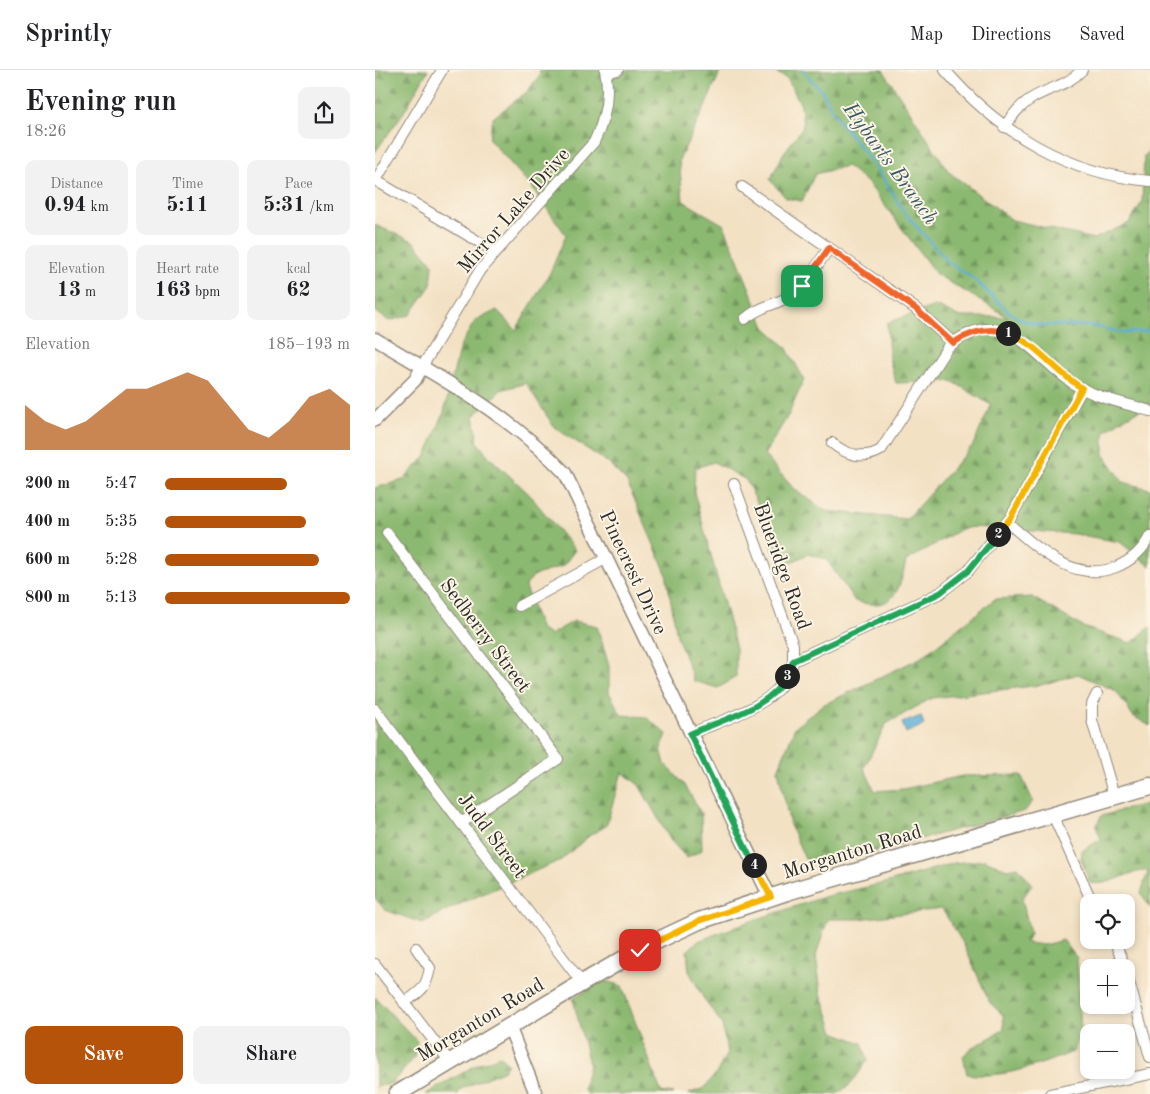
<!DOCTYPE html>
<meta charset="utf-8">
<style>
:root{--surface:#fff;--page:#f2f2f2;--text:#202124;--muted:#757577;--line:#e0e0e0;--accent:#b45309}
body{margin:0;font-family:"Old Standard TT",serif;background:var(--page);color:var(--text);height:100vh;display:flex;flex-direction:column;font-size:19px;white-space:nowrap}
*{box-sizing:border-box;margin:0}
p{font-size:16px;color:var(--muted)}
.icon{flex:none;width:28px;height:28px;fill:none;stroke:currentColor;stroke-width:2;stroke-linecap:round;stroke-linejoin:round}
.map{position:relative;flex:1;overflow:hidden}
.panel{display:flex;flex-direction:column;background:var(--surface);width:375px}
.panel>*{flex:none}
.buttons{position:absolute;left:705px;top:824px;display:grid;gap:10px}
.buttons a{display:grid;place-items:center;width:55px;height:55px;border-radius:10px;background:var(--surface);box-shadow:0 2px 8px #0003;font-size:25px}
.pin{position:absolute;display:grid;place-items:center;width:42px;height:42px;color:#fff;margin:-21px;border-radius:10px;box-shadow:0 2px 8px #0006}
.km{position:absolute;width:25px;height:25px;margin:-12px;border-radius:50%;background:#222;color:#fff;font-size:14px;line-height:25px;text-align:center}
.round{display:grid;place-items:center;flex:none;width:52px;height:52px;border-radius:10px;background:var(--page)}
.summary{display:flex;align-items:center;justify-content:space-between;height:85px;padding:0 25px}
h1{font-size:28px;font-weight:600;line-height:38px}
.stats{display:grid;grid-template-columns:repeat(3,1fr);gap:8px;height:85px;padding:5px 25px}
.stats div{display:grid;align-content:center;border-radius:10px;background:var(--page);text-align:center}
.stats b{font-size:21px;font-weight:600}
.stats small{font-size:14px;font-weight:400}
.stats p{font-size:14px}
.chart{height:140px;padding:10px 25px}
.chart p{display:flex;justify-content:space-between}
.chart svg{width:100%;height:90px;margin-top:5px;fill:var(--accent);opacity:.7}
.action{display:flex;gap:10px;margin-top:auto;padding:10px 25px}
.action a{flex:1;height:58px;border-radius:10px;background:var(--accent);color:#fff;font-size:20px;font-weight:600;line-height:58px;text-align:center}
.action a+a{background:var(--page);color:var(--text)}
ul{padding:0 25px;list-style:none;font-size:16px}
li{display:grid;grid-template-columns:80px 60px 1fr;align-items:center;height:38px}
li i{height:12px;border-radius:6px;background:var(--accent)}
header{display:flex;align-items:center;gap:30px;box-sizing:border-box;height:70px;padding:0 25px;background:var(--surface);border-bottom:1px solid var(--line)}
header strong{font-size:24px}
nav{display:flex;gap:28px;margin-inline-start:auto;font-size:18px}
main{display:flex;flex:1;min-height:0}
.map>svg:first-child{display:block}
.forest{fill:url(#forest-firs);stroke:#5c724e}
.water{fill:#5aaed6;stroke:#426c80}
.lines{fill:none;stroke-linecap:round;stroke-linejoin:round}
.stream{stroke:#5aaed6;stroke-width:2.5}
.minor-casing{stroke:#8f8678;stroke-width:12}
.tertiary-casing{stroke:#8f8678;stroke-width:15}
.primary-casing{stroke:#8f8678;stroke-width:19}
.minor{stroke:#fff;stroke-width:10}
.tertiary{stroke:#fff;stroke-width:12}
.primary{stroke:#fff;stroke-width:16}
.split-1-casing{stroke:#fff;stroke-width:10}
.split-2-casing{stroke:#fff;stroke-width:10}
.split-3-casing{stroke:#fff;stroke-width:10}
.split-4-casing{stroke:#fff;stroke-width:10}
.split-5-casing{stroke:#fff;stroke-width:10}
.split-1{stroke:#f0652b;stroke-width:6}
.split-2{stroke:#f5b400;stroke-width:6}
.split-3{stroke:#22a559;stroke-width:6}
.split-4{stroke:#22a559;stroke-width:6}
.split-5{stroke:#f5b400;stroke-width:6}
.labels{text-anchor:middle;stroke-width:4;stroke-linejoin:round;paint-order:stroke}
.street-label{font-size:20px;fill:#2b2b2b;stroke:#fcf5e5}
.water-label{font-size:21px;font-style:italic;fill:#3b5967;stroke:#fcf5e5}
</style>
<header>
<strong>Sprintly</strong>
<nav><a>Map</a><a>Directions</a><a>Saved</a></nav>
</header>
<main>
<section class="panel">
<div class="summary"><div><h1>Evening run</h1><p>18:26</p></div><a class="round"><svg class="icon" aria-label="share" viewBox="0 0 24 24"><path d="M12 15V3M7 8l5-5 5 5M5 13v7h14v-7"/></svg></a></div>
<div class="stats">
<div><p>Distance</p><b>0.94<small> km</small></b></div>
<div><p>Time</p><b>5:11</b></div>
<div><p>Pace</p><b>5:31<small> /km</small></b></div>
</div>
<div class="stats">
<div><p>Elevation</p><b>13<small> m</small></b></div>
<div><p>Heart rate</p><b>163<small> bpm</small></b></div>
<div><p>kcal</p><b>62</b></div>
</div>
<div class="chart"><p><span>Elevation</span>185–193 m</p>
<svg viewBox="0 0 160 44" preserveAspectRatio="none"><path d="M0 44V22L10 30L20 34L30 30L40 22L50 14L60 14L70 10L80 6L90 10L100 22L110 34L120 38L130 30L140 18L150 14L160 22V44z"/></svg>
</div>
<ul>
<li><b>200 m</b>5:47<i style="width:66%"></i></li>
<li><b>400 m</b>5:35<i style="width:76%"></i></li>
<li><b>600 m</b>5:28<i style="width:83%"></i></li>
<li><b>800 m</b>5:13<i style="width:100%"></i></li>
</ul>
<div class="action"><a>Save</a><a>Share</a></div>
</section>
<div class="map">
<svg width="775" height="1024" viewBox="0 0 775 1024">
<defs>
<pattern id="forest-firs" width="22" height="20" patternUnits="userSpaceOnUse" patternTransform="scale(1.25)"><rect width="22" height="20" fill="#8cb971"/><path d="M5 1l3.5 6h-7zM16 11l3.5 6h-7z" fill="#73975d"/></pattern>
</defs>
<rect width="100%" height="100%" fill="#fcf5e5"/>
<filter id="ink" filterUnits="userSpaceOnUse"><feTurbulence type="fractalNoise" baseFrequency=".02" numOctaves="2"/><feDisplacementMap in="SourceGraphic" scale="10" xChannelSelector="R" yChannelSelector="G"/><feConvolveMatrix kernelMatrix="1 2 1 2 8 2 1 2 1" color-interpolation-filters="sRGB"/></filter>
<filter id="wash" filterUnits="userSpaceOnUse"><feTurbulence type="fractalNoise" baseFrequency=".0096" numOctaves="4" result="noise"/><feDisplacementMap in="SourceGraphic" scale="20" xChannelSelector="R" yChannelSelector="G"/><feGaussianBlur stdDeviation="1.12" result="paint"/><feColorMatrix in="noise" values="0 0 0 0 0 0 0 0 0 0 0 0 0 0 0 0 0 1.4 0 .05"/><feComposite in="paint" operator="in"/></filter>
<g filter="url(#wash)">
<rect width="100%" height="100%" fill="#f3e1c4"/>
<g class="forest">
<path d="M0,0h53l-24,42 -29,40z"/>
<path d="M164,0h182l-17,39 -25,51 4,41 41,24 41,102 21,20 18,32 -15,35 -25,41 30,34 32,22 81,8 66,-74 18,-40 -39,-24 -56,2 -7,-25 -2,-35 48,-17 25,11h48l-72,-43 -68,-91 -21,-17 -32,8 -13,27 -16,-3 -16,-18 13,-26 20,-27 -2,-22 -14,-27 -16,-8h112l66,102 63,48 82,19 35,-16 13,-21 2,-46 6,-5v254l-29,15 -17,12v22l19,28 27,7v77l-30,-24 -45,-8 -101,-7 -13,2 -55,32c-7,33 -14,51 -51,40l-29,-42 -18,-5 -23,11 -12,-14 -6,-28 -21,-43 -32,-18 -19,6 -1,24 42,156v29l-18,11 -24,-7 -17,-45 -11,-63 -39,-91 -20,-20 -53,-35 -28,-44 -25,7 -27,26 4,27 9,12 41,38 47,57 -12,16 -30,10 -8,11 16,43 9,5 24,-14 23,5 12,39v27l12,23 25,2 21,17 -6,15 4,15 20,21 16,28 1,37 -15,8 -16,-17 -32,-56 -17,-13 -16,54 -17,10 -28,24 -106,46 -33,17 -37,-13 -10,-12v-410l28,-8 23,-24 18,-44 16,-66 15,-25 22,-11 19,20 34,-57 16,-38 -36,-50 -41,-46 4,-21 35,-27 13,-18z"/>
<path d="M0,155l38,16 20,23 -2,21 -21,30 -21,6 -14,-10z"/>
<path d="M657,527l51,30 48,16 19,-16v99l-17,-10 -17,-25 -38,-17 -37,11 -109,13 -46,26 -22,44 11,23 28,-2 59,-13 59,-1 12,26 -8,10 -193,52 -27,-4 -15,-34 -12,-55 17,-43 28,-22 99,-48 73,-58z"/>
<path d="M767,735l8,1v102l-9,-15 7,-22c-20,-1 -38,16 -58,12l-9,-24 1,-8 19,-12 -5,-12 5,-11z"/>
<path d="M610,790l22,9 11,-2 14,18 -10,14 8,34 -4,10 18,2 19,-5 14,18 4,75 -8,19c-34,13 -69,27 -106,22l-4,-18c12,-13 28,-17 41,-27l-1,-14 -13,-12 -27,-60 -21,-34 -83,10h-31l-12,36 5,38 13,39 28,11 6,17 -17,24 -14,10h-149l16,-6 12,-14 11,-21 -5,-29 -18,-25 -15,-28 -2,-20 11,-10 50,-19 79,-26 58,-13 69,-20z"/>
<path d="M228,910l19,6 39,106 12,2h-86l-4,-4 6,-26 -16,-65z"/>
<path d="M0,927l42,44 -3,17 -22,25 -16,4z"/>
<path d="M125,986l8,7 -4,7 -43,19 -3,5h-32l50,-29z"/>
</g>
<path class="water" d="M546,646l3,9 -18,8 -4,-10z"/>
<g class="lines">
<path class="stream" d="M427,0l19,20 16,28 41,52 26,42 43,49 28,19 35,33 12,7 17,5 55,1 28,7 28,-2"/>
</g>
</g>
<g filter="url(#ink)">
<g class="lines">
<defs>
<g id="minor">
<path d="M570,0c53,62 123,104 205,111"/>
<path d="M231,3l12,-3"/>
<path d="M629,57c9,-12 17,-23 30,-30 18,-10 34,-12 48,-27"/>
<path d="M0,110l121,72"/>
<path d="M1,110l66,-110"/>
<path d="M367,117l174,122 37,34"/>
<path d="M370,249c13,-12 27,-13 41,-21 19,-10 31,-33 43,-50"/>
<path d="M47,297l58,-97 114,-128c11,-22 16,-47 11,-72"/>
<path d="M457,373c14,12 32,17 49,7l66,-102c57,-49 85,8 127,36 22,14 51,19 76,27"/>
<path d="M359,414l59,161v16"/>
<path d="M632,452c31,26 66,62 109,45 15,-6 27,-17 34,-31"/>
<path d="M12,463l171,226 -97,64"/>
<path d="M144,536l88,-48"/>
<path d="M722,624l-5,10v16l22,76"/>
<path d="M0,639l207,274"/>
<path d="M315,664c36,-16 94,-29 103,-73l147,-68 28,-22 43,-54 71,-128"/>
<path d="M677,743l40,89"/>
<path d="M739,870l11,28"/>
<path d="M0,894l75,98"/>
<path d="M751,901l24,86"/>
<path d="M29,933c17,-12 22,-14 26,-35l-14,-20"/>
<path d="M675,1024l100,-20"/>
</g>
<g id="tertiary">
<path d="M0,269c69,41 135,76 190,134l205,424"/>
<path d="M0,350l40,-40 7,-13"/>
<path d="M134,956l27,68"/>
</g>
<path id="primary" d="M22,1024l185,-111 68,-39 49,-23 91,-30 360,-105"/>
</defs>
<use href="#minor" class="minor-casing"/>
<use href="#tertiary" class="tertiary-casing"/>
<use href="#primary" class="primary-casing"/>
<use href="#minor" class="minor"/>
<use href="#tertiary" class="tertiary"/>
<use href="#primary" class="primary"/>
</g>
</g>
<g class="lines" filter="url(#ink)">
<defs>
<path id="split-1" d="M427,216l27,-38 87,61 37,34c17,-11 36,-17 55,-10"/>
<path id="split-2" d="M623,464l13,-17 71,-129c-26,-15 -44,-44 -74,-55"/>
<path id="split-3" d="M412,606l6,-15 147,-68 28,-22 30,-37"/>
<path id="split-4" d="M379,795l-64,-131c33,-15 79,-25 97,-58"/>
<path id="split-5" d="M265,880l59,-29 72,-24 -17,-32"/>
</defs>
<use href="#split-1" class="split-1-casing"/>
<use href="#split-2" class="split-2-casing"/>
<use href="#split-3" class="split-3-casing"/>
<use href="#split-4" class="split-4-casing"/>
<use href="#split-5" class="split-5-casing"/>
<use href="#split-1" class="split-1"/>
<use href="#split-2" class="split-2"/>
<use href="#split-3" class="split-3"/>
<use href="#split-4" class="split-4"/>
<use href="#split-5" class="split-5"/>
</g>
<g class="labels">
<g class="street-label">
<text transform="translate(138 140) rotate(-49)" y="7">Mirror Lake Drive</text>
<text transform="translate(408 496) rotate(70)" y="7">Blueridge Road</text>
<text transform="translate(259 502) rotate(65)" y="7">Pinecrest Drive</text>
<text transform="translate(111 565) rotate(53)" y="7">Sedberry Street</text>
<text transform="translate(118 765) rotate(53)" y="7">Judd Street</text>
<text transform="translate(477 781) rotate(-17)" y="7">Morganton Road</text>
<text transform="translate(105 949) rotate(-31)" y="7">Morganton Road</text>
</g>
<g class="water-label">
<text transform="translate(516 93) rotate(54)" y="7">Hybarts Branch</text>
</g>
</g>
</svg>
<div class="buttons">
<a><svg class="icon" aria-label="locate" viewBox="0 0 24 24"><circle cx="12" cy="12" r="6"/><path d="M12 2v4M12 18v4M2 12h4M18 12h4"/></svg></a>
<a>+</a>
<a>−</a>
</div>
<div class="pin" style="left:427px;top:216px;background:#1e9e55"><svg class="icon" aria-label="arrive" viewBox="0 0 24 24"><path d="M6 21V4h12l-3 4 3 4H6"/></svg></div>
<div class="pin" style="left:265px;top:880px;background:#d93025"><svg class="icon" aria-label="check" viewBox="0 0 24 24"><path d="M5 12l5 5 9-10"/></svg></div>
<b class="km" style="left:633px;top:263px">1</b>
<b class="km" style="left:623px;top:464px">2</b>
<b class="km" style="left:412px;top:606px">3</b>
<b class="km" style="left:379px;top:795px">4</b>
</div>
</main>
